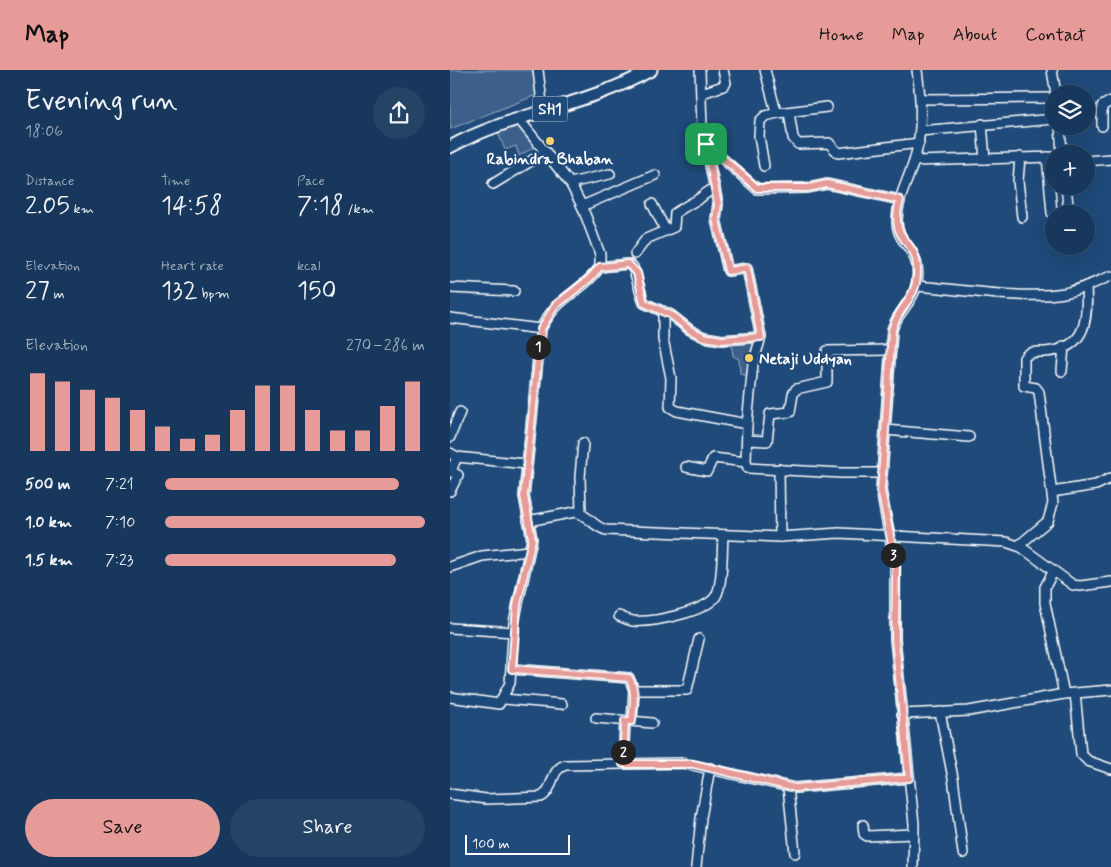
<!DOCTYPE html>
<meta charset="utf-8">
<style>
:root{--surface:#17385c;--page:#244365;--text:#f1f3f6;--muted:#9eacbb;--line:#365272;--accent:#e69b98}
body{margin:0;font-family:Mynerve,sans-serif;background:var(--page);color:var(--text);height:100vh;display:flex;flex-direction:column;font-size:19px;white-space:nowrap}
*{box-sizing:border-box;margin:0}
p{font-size:16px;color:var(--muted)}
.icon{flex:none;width:28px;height:28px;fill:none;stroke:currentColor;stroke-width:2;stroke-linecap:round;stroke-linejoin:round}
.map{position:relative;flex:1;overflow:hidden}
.panel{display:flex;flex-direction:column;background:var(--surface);width:450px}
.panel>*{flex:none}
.fabs{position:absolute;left:595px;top:15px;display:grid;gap:10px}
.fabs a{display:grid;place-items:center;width:50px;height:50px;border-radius:50%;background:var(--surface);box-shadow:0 5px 20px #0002,0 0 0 1px var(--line);font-size:25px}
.scale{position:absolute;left:15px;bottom:12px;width:105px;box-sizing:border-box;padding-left:5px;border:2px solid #fff;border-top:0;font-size:14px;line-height:18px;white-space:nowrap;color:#fff;-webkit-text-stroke:4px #1f4a7a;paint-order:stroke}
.pin{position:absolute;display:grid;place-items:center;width:42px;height:42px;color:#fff;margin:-21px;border-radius:10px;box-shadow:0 2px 8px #0006}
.km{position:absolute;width:25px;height:25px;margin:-12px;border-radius:50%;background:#222;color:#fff;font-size:14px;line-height:25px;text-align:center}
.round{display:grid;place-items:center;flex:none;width:52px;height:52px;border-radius:26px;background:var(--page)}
.summary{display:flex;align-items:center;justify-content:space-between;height:85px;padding:0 25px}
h1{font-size:28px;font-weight:600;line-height:38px}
.stats{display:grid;grid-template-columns:repeat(3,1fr);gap:8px;height:85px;padding:5px 25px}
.stats div{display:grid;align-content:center}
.stats b{font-size:25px;font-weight:600}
.stats small{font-size:14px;font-weight:400}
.stats p{font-size:14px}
.chart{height:140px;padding:10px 25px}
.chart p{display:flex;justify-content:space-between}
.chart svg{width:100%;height:90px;margin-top:5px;stroke:var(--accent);stroke-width:6}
.primary-button{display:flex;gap:10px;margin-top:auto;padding:10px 25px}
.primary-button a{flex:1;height:58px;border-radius:30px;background:var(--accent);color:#111;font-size:20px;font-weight:600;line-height:58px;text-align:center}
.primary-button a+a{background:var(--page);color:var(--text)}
ul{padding:0 25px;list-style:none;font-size:16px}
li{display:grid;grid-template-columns:80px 60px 1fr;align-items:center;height:38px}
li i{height:12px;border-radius:6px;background:var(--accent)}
header{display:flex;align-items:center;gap:30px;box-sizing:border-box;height:70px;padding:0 25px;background:var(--accent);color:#111}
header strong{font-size:24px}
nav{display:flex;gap:28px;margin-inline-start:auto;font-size:18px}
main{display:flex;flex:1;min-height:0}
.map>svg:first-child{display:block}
.green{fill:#3c618b;stroke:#9eb0c5}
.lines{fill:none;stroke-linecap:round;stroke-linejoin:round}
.minor-casing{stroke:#fff;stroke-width:12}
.major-casing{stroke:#fff;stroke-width:15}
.minor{stroke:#1f4a7a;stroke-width:9}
.major{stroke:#1f4a7a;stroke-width:11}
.route-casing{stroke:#fff;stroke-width:10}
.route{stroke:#e69b98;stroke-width:6}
.poi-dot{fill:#ffd166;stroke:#1f4a7a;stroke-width:2}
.labels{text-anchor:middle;stroke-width:4.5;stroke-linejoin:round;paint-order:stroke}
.shield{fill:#1f4a7a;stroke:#bcc9d7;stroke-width:1}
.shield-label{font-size:15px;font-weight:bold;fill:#fff}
.poi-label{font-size:16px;font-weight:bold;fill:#fff;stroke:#1f4a7a}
</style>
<header>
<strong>Map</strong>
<nav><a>Home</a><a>Map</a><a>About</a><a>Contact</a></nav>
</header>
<main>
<section class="panel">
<div class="summary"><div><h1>Evening run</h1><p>18:06</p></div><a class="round"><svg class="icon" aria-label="share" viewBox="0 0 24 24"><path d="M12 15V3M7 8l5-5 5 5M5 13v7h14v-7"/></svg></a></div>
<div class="stats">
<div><p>Distance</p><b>2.05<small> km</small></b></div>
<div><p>Time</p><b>14:58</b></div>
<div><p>Pace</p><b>7:18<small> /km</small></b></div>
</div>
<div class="stats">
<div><p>Elevation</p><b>27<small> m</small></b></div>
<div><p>Heart rate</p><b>132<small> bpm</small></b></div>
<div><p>kcal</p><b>150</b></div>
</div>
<div class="chart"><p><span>Elevation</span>270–286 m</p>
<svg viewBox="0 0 160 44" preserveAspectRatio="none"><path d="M5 44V6M15 44V10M25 44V14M35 44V18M45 44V24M55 44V32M65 44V38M75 44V36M85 44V24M95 44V12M105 44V12M115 44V24M125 44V34M135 44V34M145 44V22M155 44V10"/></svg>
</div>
<ul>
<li><b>500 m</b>7:21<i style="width:90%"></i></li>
<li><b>1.0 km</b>7:10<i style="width:100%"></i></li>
<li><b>1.5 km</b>7:23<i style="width:89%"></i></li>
</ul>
<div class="primary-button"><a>Save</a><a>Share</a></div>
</section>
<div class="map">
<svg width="661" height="797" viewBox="0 0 661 797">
<rect width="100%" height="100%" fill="#1f4a7a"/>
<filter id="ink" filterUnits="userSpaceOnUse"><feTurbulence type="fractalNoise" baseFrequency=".02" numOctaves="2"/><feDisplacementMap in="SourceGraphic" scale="10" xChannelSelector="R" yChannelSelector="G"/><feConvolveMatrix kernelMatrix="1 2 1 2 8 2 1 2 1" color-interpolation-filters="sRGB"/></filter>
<g filter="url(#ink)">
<g class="green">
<path d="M0,0h87l2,24 -89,35z"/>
<path d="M71,53l15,23 -17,10 -3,-10 -11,4 -9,-22z"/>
<path d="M281,270h28l2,18 -6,3 -6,15 -9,-2 -1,-15 -6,-3z"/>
</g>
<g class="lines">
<defs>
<g id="minor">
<path d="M88,0l5,41"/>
<path d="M250,0l2,57 16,77 -2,15 12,52 19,-3 14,69"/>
<path d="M315,0l10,38 3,5 49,-6"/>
<path d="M602,0l4,24"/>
<path d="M252,23l21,-7 3,-3 -3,-13"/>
<path d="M471,29l133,-1"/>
<path d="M339,42l4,26 5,6 31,-1 9,10 81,-10"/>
<path d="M532,54l3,35"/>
<path d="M610,56l2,28"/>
<path d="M652,56v-20l9,-5"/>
<path d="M470,61l134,-12"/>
<path d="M256,74l51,45 51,-1 19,-4 73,16"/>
<path d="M570,87l-2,24 4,36"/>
<path d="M597,87l5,56"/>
<path d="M465,91l139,-4"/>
<path d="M636,91l25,-2"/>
<path d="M314,96l-5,-30 1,-15 5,-5 13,-3"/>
<path d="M120,113l40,-9"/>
<path d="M43,114l53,-32"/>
<path d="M616,116l2,19"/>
<path d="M202,134l14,27"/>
<path d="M132,136l73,-31"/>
<path d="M185,184l11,-15 28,-12 1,-14c8,-5 14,-9 22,-13 7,-4 10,-9 18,-12"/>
<path d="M150,197l28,-3 5,3 11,36 27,12 19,15 14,7 18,3 39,-3 -8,27 -6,60"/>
<path d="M466,216c43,3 107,14 148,7 16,-3 32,-11 47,-17"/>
<path d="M0,218l64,3"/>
<path d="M213,241v28l8,39 -1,29 7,4 70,13 -1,38 2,6 94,5h39"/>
<path d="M0,248l91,11"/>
<path d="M612,301l2,-25"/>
<path d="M435,360l84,7"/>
<path d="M0,367l10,-25"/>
<path d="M297,370l20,1 3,-27 20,-2 3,-18 3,-5 31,-7v-31l64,-1"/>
<path d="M0,383l7,4 -6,14"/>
<path d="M7,387l69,7"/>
<path d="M236,397l21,4 6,-13 33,4"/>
<path d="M329,399l1,68"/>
<path d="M0,401l8,4 -8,16"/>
<path d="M602,422l44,-7 15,-7"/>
<path d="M131,443l-1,-36 3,-34"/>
<path d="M78,451l47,-9c13,2 18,15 31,18l174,7 59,-4 167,9 15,5 52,38 7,1 31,-4"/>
<path d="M568,476l30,-25 5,-18 -14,-111 -3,-4 -12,-2v-28c4,-7 13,-6 21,-6 42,-3 43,-33 41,-66"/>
<path d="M0,497l32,-11 47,-5"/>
<path d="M603,502l-8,15v16l19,91"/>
<path d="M169,546c4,2 9,4 14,5 18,2 73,-9 83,-25 7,-12 6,-46 7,-61"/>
<path d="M0,558l64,4"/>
<path d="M62,599l117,9 5,12 -2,31"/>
<path d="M184,620h53l12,-51"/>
<path d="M625,623l6,61 7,7 23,8"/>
<path d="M0,627l49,7 11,-21 4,-61 18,-83 -8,-43 17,-167c16,-34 41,-36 59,-62v-13l-18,-48 -12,-23 -52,-65"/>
<path d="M54,629l58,5"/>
<path d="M490,642l13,66 10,75"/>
<path d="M452,644l67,-3 95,-17 47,-4"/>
<path d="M146,648l56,5"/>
<path d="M173,694l2,-43"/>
<path d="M338,717l7,66"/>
<path d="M0,724l36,5 55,-2c13,-6 9,-29 25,-32l117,-2 112,25 114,-10"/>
<path d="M413,755l1,9 3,2 47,-2"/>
<path d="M246,797l5,-49 9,-50"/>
<path d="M463,797l1,-43 -19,-185v-74l-14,-75 11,-160c4,-16 20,-27 24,-43 9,-39 -20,-40 -19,-67 1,-25 12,-41 18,-62 8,-30 6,-58 2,-88"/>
</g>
<path id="major" d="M0,77c64,-35 137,-41 201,-77"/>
</defs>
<use href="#minor" class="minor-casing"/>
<use href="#major" class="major-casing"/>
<use href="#minor" class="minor"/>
<use href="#major" class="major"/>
</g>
</g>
<g class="lines" filter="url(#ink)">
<defs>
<path id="route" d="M256,74l51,44h51l19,-4 73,16c-12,43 16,38 17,67 2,32 -18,37 -25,63l-11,160 15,75 -1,74 14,139 -114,10 -102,-24h-70l2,-43h7c1,-14 5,-30 -3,-43l-117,-9 5,-64 15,-66 -8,-43 17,-167 14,-23 34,-27 11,-12 28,-3 9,9 7,30 27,12 19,15 14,7 18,3 39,-3 -14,-69 -19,3 -12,-52 2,-15z"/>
</defs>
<use href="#route" class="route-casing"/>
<use href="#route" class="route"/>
</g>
<g class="poi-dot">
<circle cx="100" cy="71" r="5"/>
<circle cx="299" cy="288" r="5"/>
</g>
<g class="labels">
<rect class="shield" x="82.5" y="26.5" width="35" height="25" rx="4"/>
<g class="shield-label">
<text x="100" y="44">SH1</text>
</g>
<g class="poi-label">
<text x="100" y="94">Rabindra Bhaban</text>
<text x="309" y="294" text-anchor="start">Netaji Uddyan</text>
</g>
</g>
</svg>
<div class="fabs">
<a><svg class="icon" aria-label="layers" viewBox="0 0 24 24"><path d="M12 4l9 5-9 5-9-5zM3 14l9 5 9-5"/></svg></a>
<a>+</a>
<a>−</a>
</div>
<div class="scale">100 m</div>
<div class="pin" style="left:256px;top:74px;background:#1e9e55"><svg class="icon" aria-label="arrive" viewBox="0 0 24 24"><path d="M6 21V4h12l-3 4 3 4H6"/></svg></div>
<b class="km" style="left:88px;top:277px">1</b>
<b class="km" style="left:173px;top:682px">2</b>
<b class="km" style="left:443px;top:485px">3</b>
</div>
</main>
